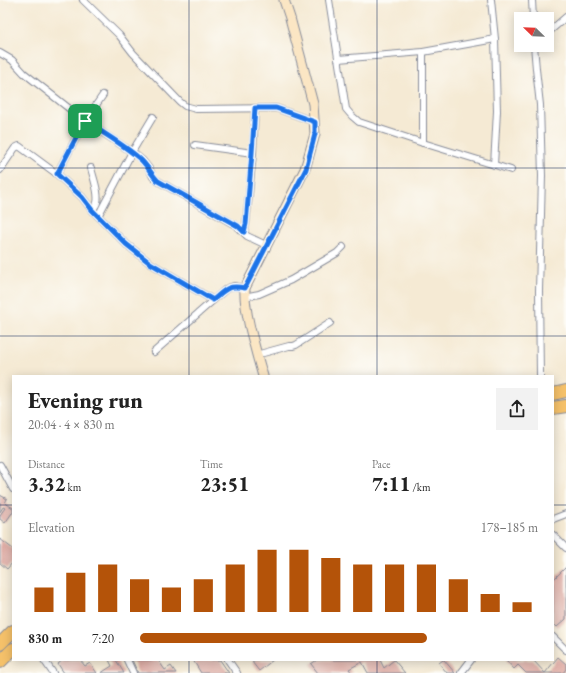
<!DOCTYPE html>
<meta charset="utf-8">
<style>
:root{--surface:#fff;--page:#f2f2f2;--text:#222;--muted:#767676;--accent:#b45309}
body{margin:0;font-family:"EB Garamond",serif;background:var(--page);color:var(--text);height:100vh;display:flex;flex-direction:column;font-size:15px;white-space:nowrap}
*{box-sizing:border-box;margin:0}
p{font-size:13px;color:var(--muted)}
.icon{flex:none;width:22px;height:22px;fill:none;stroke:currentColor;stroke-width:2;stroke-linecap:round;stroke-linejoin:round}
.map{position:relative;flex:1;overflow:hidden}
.side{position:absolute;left:12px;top:375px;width:542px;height:286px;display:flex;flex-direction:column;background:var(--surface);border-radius:0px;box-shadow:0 2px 10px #0003}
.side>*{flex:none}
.needle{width:26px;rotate:293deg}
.tools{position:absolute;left:514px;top:12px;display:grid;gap:8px}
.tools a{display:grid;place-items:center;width:40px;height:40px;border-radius:0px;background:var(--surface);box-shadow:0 2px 10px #0003;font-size:20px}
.pin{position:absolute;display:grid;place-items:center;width:34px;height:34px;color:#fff;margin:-17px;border-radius:8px;box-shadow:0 2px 6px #0006}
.round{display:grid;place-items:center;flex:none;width:42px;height:42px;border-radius:0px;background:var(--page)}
.summary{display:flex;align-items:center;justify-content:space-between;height:68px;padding:0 16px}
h1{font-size:22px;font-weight:800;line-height:30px}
.metrics{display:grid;grid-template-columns:repeat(3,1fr);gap:6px;height:68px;padding:4px 16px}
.metrics div{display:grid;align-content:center}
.metrics b{font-size:20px;font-weight:800}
.metrics small{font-size:11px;font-weight:400}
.metrics p{font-size:11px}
.chart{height:112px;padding:8px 16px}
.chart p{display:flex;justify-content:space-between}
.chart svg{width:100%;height:72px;margin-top:4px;stroke:var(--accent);stroke-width:6}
ul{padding:0 16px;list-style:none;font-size:13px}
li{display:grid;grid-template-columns:64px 48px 1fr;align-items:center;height:30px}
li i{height:10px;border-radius:5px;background:var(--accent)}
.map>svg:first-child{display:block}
.building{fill:#dfada6}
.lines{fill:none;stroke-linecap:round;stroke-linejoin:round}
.street-casing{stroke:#888c99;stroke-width:8}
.secondary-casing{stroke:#888c99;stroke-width:11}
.highway-casing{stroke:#888c99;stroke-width:14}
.street{stroke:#fff;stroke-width:6}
.secondary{stroke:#fbe6c4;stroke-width:9}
.highway{stroke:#f5c16b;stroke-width:12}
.route-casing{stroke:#fff;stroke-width:8}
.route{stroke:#1a73e8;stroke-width:5}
.grid{fill:none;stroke:#1b2f5e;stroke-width:1;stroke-opacity:0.55}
</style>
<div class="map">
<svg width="566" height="673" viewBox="0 0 566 673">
<rect width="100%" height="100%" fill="#fdfcf7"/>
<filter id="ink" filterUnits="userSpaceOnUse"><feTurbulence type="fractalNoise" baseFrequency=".025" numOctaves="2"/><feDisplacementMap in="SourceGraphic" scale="8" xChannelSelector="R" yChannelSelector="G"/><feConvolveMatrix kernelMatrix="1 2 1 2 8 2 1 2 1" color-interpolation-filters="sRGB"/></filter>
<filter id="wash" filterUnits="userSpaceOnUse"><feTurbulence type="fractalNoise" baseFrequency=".012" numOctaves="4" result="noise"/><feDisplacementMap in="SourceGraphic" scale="16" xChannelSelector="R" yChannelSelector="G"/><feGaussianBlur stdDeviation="0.9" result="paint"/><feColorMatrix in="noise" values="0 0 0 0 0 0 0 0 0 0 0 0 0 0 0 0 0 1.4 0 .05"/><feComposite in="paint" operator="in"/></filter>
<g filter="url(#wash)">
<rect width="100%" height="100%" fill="#f5ead4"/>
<g id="blocks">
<g class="building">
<path d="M0,495l7,4 -2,4 8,5v5h-1l-7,10 -5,-4v-4l5,-7 -2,-1 -3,5z"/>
<path d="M0,539l13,10v13l-6,7 -7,-6z"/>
<path d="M566,567v52l-9,8 -4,-4v-43z"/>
<path d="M558,657l8,7v5l-3,4h-37l-8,-8 -4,4 -8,-9h27l12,13z"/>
<path d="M63,660h17l5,6 5,-3 7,10h-33l-6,-9z"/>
<path d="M109,660h7l8,13h-23l11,-7z"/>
<path d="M132,660h26l7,10 6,-4 5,7h-38z"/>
<path d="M193,660h27l9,13h-28z"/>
<path d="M255,660h18l-14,11 -7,-9z"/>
<path d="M317,660h63l4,8 10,-8 11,13h-37l-6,-11 -13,7 3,4h-34l-7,-9z"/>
<path d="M443,660h1l11,13h-8l-8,-10z"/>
</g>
</g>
</g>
<g filter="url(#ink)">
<use href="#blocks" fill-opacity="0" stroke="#888c99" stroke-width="1"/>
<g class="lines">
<defs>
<g id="street">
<path d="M83,0l36,35 14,18 47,49 5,4 11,3 80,-1 39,14"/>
<path d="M329,0l17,109 6,7 7,6 64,21 88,27"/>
<path d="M491,0l4,39 2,72 -3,54"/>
<path d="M532,0l1,19"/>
<path d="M547,33l4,-3 15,-13"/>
<path d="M534,45l2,24 4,36 2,71 -3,115 1,85"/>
<path d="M423,52v91"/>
<path d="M0,53l12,7 12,13 61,48 47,31 10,8 8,10 3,7 5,4 79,45 10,10 19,9"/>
<path d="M338,59l85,-7 72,-13"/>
<path d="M195,145l58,8"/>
<path d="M91,168c2,9 10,29 5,37 -1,2 -3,4 -4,5"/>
<path d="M0,170l15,-22 4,-2 38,28 25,23 10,13 34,34 24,19 63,37"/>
<path d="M57,174l28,-53 18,-26"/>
<path d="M98,216l34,-64 21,-35"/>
<path d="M244,232l2,-8 7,-71 2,-45"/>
<path d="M244,297l15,-3 32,-14 46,-27 6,-6"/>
<path d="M154,352l72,-63 8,-3 11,2"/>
<path d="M256,355l33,-9h4l3,-1 34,-22"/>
<path d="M0,465l13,24"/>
<path d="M553,519l13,-5"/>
<path d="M553,535l13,13"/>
<path d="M553,637l13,13"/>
<path d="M44,660l9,13"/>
<path d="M127,660l6,13"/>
<path d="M228,660l9,13"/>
<path d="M461,673l10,-13"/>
</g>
<path id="secondary" d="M263,376c-5,-16 -9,-32 -13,-48 -3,-14 -6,-26 -5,-40l60,-119 10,-35 -2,-30 -23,-86 -6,-18"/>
<g id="highway">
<path d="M553,394l13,-3"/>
<path d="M553,408l13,-2"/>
<path d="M0,644l13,-13"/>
<path d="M0,662l13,-13"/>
</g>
</defs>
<use href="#street" class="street-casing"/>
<use href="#secondary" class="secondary-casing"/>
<use href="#highway" class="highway-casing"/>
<use href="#street" class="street"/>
<use href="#secondary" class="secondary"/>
<use href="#highway" class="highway"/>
</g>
</g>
<g class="lines" filter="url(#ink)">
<defs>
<path id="route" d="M255,108h21l39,14v12l-9,35 -61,119c-18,-3 -19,1 -32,12l-63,-37 -24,-19 -34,-34 -10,-13 -25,-23 28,-53c18,12 38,23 55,38 7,6 11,15 18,22l80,45 6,6 2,-8 6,-71z"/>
</defs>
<use href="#route" class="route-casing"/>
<use href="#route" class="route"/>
</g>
<path class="grid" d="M189,0v376M377,0v376M0,168h566M0,336h566M0,505h13M553,505h13M189,660v13M377,660v13"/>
</svg>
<div class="tools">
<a><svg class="needle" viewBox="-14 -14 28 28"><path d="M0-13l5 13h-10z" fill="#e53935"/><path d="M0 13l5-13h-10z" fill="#767676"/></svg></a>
</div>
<div class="pin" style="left:85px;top:121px;background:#1e9e55"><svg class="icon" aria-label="arrive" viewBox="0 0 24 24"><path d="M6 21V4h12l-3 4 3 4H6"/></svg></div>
<section class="side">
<div class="summary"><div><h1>Evening run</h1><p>20:04 · 4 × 830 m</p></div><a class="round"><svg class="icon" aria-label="share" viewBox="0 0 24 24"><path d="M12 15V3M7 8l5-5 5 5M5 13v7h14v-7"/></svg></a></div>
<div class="metrics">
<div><p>Distance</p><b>3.32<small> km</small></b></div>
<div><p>Time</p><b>23:51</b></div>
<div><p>Pace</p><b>7:11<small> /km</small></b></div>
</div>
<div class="chart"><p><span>Elevation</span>178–185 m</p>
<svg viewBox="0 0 160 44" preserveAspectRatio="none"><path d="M5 44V29M15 44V20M25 44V15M35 44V24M45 44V29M55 44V24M65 44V15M75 44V6M85 44V6M95 44V11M105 44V15M115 44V15M125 44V15M135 44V24M145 44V33M155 44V38"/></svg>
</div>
<ul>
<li><b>830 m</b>7:20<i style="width:72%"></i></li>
</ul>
</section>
</div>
